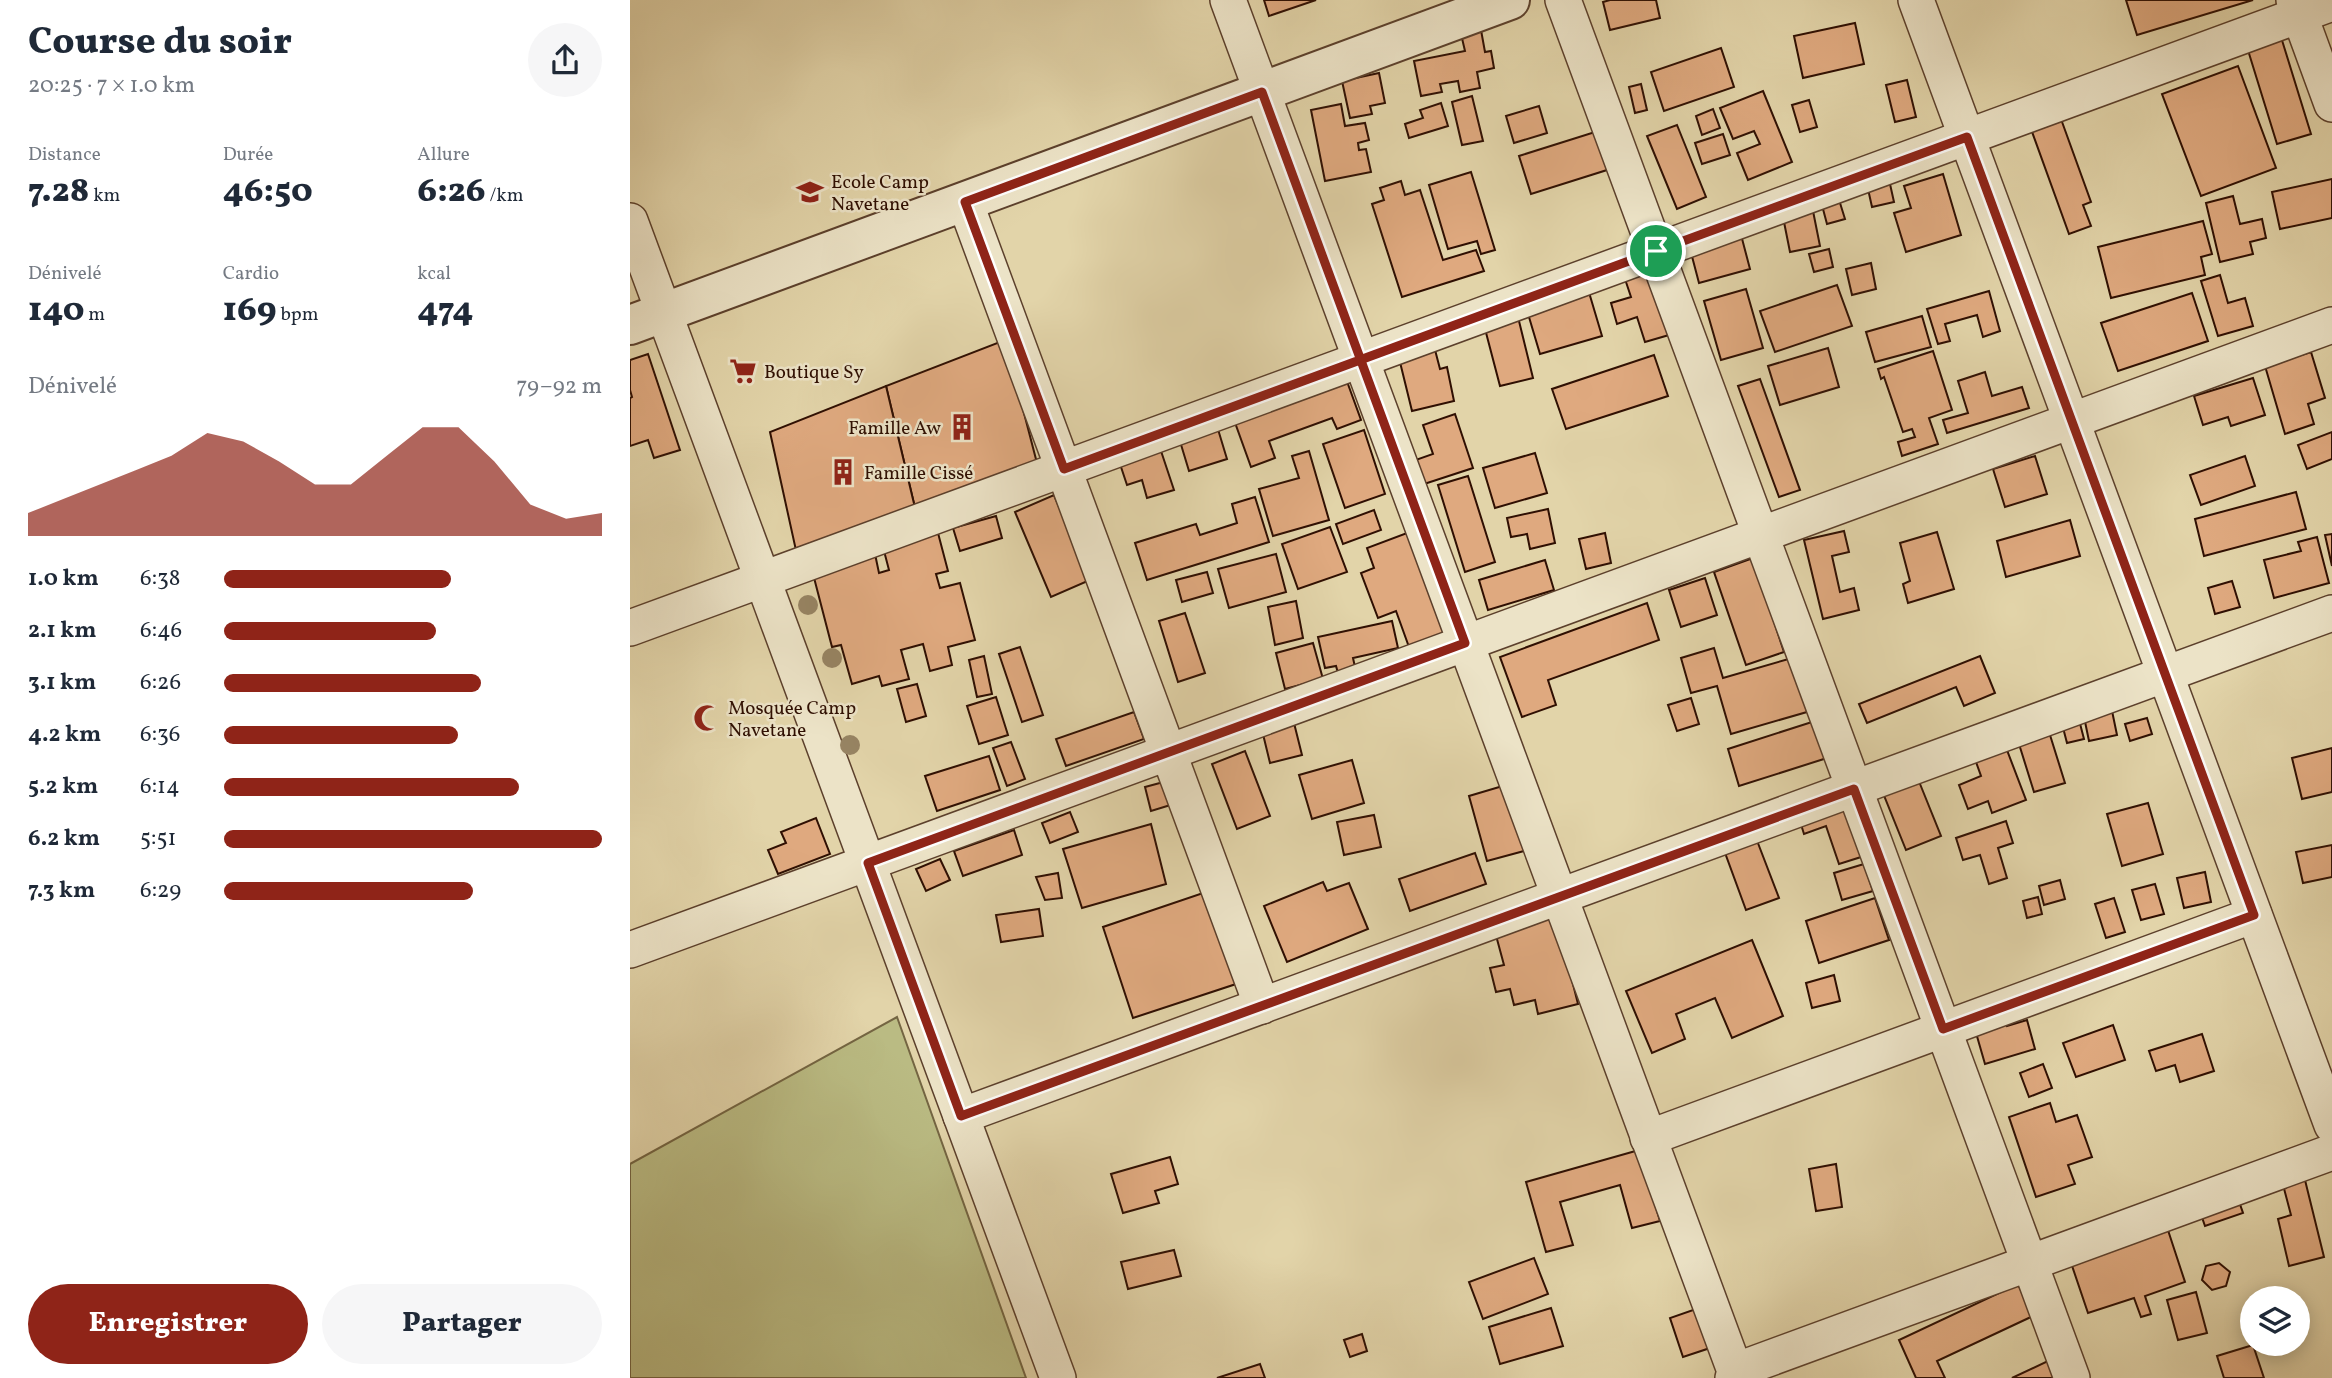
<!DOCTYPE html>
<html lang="fr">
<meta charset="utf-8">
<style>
:root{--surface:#fff;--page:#f6f6f7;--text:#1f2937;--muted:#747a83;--accent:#8f2418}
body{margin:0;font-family:Vollkorn,serif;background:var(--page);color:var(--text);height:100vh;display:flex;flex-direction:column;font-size:26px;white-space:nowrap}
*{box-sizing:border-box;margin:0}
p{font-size:23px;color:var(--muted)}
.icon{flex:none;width:38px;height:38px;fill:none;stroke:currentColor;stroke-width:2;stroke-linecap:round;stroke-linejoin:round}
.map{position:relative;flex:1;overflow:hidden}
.drawer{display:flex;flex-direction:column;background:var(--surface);width:630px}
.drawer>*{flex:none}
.controls{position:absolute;left:1610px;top:1286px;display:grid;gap:14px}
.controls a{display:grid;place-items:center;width:70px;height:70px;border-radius:50%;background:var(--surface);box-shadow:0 4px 18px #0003;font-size:35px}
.pin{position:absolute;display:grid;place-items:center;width:60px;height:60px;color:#fff;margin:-30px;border:4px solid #fff;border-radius:50%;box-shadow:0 2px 7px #0007}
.round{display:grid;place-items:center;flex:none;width:74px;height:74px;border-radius:37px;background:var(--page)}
.head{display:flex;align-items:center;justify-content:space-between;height:119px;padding:0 28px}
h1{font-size:38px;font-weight:800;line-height:52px}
.figures{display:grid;grid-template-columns:repeat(3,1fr);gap:10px;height:119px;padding:7px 28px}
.figures div{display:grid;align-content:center}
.figures b{font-size:35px;font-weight:800}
.figures small{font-size:19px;font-weight:400}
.figures p{font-size:19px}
.chart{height:196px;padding:14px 28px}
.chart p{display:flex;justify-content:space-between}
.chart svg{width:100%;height:126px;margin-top:7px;fill:var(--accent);opacity:.7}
.primary-button{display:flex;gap:14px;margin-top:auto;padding:14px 28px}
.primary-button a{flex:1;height:80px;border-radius:42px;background:var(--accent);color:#fff;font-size:28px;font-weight:800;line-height:80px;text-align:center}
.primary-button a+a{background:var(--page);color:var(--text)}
ul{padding:0 28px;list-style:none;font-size:23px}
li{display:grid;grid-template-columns:112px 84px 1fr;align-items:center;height:52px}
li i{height:18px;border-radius:9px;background:var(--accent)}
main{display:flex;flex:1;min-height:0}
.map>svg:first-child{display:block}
.green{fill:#babb83;stroke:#746542;stroke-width:2}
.building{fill:#dfa97f;stroke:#2f0f02;stroke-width:2}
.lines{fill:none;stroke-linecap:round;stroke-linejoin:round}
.minor-casing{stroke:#5c402c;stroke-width:38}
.tertiary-casing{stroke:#5c402c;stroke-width:42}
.minor{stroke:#ece3c7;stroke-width:35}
.tertiary{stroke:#ece3c7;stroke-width:38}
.tree{fill:#978463}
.route-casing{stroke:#fff;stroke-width:14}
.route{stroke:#8f2418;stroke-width:9}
.labels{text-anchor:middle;stroke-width:5;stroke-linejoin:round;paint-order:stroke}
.poi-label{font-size:19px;fill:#2f0f02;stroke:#ece3c7;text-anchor:start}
</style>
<main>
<section class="drawer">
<div class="head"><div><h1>Course du soir</h1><p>20:25 · 7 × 1.0 km</p></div><a class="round"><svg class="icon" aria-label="share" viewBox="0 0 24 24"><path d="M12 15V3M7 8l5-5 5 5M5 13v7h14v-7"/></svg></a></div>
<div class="figures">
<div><p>Distance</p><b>7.28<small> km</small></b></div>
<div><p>Durée</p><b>46:50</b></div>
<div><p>Allure</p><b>6:26<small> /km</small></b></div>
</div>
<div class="figures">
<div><p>Dénivelé</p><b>140<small> m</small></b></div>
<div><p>Cardio</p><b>169<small> bpm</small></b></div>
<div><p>kcal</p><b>474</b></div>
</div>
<div class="chart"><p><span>Dénivelé</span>79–92 m</p>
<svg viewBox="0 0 160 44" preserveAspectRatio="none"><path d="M0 44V36L10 31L20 26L30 21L40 16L50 8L60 11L70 18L80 26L90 26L100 16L110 6L120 6L130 18L140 33L150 38L160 36V44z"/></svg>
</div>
<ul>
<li><b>1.0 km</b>6:38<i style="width:60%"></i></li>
<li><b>2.1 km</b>6:46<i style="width:56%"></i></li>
<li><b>3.1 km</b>6:26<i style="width:68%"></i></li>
<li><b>4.2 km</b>6:36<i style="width:62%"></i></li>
<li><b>5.2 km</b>6:14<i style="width:78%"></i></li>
<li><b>6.2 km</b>5:51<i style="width:100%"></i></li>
<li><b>7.3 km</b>6:29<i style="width:66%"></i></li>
</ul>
<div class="primary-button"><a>Enregistrer</a><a>Partager</a></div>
</section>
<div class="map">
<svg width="1702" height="1378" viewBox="0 0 1702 1378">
<rect width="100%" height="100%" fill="#e2d4a9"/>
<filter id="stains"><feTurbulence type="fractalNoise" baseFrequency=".00286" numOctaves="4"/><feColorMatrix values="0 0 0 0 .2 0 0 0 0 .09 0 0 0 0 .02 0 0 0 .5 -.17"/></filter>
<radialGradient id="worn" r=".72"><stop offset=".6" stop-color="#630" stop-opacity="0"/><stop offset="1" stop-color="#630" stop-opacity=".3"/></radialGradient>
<path class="green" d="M267,1017l129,361h-396v-214z"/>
<g class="building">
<path d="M634,0h52l-47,16z"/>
<path d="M980,0h46l4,18 -50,12 -7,-28z"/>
<path d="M1496,0h127l-116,35z"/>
<path d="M1225,23l9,41 -61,14 -9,-42z"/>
<path d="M851,30l4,22 6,-1 3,17 -17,4 3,16 -20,4 -2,-11 -18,3 2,8 -21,4 -7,-35 51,-10 -4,-17z"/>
<path d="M1651,37l30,97 -34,10 -30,-97z"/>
<path d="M1091,48l13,39 -70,24 -13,-39z"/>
<path d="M1608,66l38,102 -75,28 -39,-102z"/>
<path d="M749,73l6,30 -15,3 2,8 -22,4 -8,-37z"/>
<path d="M1277,80l9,37 -21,5 -9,-37z"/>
<path d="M1011,84l6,26 -12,3 -6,-26z"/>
<path d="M1133,91l29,71 -44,18 -11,-27 23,-9 -6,-13 -21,8 -13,-31z"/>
<path d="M842,96l11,45 -21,4 -10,-43z"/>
<path d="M1179,100l8,27 -17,5 -8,-27z"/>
<path d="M811,103l7,23 -39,12 -4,-14 18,-6 -3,-8z"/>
<path d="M711,104l4,22 20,-3 4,17 -11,3 1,7 7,-1 5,23 -46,9 -14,-71z"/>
<path d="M909,106l8,27 -33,10 -8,-27z"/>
<path d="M1427,108l34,94 -8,3 8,21 -22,8 -42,-116z"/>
<path d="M1083,109l7,19 -18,7 -6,-19z"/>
<path d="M1047,125l29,72 -29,12 -30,-73z"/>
<path d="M965,132l12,38 -76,24 -12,-38z"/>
<path d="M1093,134l7,21 -28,9 -7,-21z"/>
<path d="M841,172l24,78 -14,4 -4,-13 -29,8 -19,-64z"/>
<path d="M1313,174l18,61 -55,17 -12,-39 17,-5 -7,-22z"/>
<path d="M1702,179v39l-52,11 -8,-37z"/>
<path d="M771,181l4,14 15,-5 23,70 33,-10 8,21 -82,26 -30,-93 12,-4 -4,-12z"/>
<path d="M1260,184l4,18 -22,5 -4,-18z"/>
<path d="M1206,190l9,29 -18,5 -8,-30z"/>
<path d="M1603,196l7,28 22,-5 4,19 -16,4 3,12 -33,8 -14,-59z"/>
<path d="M1181,201l9,45 -30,6 -9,-45z"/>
<path d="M1573,221l9,33 -11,3 4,18 -94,23 -13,-51z"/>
<path d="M1110,231l10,38 -51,14 -10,-38z"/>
<path d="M1199,249l4,18 -19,5 -5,-18z"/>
<path d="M1241,263l5,26 -24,6 -6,-26z"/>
<path d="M1019,271l20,64 -24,7 -8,-25 -20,7 -6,-21 20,-6 -6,-18z"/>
<path d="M1590,275l8,28 17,-5 8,28 -35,10 -17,-55z"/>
<path d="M1207,285l15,41 -77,26 -15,-41z"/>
<path d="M958,289l14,47 -62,18 -14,-47z"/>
<path d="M1116,289l17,59 -42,12 -17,-59z"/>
<path d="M1359,291l11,40 -17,6 -6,-22 -32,9 5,17 -12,3 -11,-35z"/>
<path d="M1562,293l16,48 -90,30 -17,-48z"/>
<path d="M1292,316l9,31 -56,15 -9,-30z"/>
<path d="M888,317l15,61 -33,8 -16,-61z"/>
<path d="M375,340l33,127 -122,45 -30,-126z"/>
<path d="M804,346l6,23 7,-2 7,34 -42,10 -14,-57z"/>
<path d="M1198,348l11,39 -59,18 -12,-39z"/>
<path d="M1303,351l19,59 -23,8 9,26 -36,12 -4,-14 17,-5 -3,-8 -9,3 -19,-55 -3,2 -3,-10z"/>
<path d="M1681,352l14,46 -17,6 6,20 -29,10 -20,-68z"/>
<path d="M18,354l32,96 -26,8 -6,-18 -18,6v-48l2,-1 -2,-7v-30z"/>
<path d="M1024,355l14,41 -102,33 -14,-40z"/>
<path d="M1355,372l7,24 30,-9 7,21 -82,25 -4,-13 25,-7 -10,-32z"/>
<path d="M715,376l16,44 -24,9 -5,-11 -63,23 6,17 -24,9 -18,-50z"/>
<path d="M1623,378l12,37 -34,11 -3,-9 -25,8 -9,-29z"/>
<path d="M1130,379l40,111 -21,7 -41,-111z"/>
<path d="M256,386l30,126 -119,43 -27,-123z"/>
<path d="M825,414l18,54 -58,19 -8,-24 26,-9 -10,-29z"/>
<path d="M587,426l10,33 -38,12 -10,-33z"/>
<path d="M734,430l21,64 -40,14 -22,-64z"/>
<path d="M1702,432v27l-25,10 -9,-24z"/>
<path d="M531,451l13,39 -27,8 -5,-18 -15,5 -7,-21z"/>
<path d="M679,451l20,69 -56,16 -14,-47 40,-11 -7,-22z"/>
<path d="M905,453l12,40 -52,15 -12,-40z"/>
<path d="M1405,456l12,38 -42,13 -12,-38z"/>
<path d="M1615,456l10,30 -54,19 -11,-30z"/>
<path d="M838,476l27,86 -30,10 -27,-87z"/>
<path d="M1666,492l10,37 -102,27 -9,-37z"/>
<path d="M424,495l36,85 -39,17 -36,-85z"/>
<path d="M625,497l14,45 -122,38 -12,-37 61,-19 4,11 37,-12 -5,-19z"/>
<path d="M918,509l7,34 -25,6 -3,-15 -16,3 -4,-19z"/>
<path d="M744,510l7,20 -38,14 -7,-20z"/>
<path d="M366,516l6,22 -42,13 -7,-23z"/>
<path d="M1440,520l10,36 -74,21 -9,-36z"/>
<path d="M700,527l17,45 -49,17 -16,-45z"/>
<path d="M1214,531l5,21 -17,4 8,36 14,-4 5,22 -36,9 -19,-79z"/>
<path d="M1307,532l17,57 -46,14 -5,-19 7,-3 -10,-38z"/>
<path d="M308,533l10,38 -12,3 4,14 20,-5 15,57 -27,7 4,18 -22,6 -7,-27 -22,6 8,29 -27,7 -3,-10 -27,8 -11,-39 -9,2 -20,-77 63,-16 4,19 10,-3 -6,-23z"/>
<path d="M777,533l37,101 -35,13 -13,-36 -18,7 -17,-45 13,-5 -7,-20z"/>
<path d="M975,533l6,30 -25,6 -7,-30z"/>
<path d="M1702,534v32l-7,-31z"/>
<path d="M1687,537l12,46 -55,15 -10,-38 37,-9 -3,-9z"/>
<path d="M646,554l10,38 -57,16 -11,-39z"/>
<path d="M1123,558l31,94 -38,13 -32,-93z"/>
<path d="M915,560l9,30 -66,20 -9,-30z"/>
<path d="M577,572l6,21 -31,9 -6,-22z"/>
<path d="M1075,578l12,37 -36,12 -12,-37z"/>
<path d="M1602,581l8,26 -25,7 -7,-26z"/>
<path d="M666,601l7,37 -28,7 -7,-38z"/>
<path d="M1017,603l12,37 -111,40 8,25 -34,12 -22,-60z"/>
<path d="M555,613l20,60 -27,9 -19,-61z"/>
<path d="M762,621l6,27 -45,10 4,18 -17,4 -4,-14 -11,2 -7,-31z"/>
<path d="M683,643l10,36 -38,10 -9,-36z"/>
<path d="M390,647l23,68 -21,7 -23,-68z"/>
<path d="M1084,648l9,30 69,-20 15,54 -76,22 -14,-48 -26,7 -10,-35z"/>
<path d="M354,656l8,38 -15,3 -8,-37z"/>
<path d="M1350,656l15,37 -31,13 -8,-19 -89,36 -8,-19z"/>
<path d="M287,684l9,32 -20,6 -9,-33z"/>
<path d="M366,697l12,38 -29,9 -12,-38z"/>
<path d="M1061,698l8,26 -22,7 -9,-26z"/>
<path d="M1481,706l6,29 -28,6 -6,-29z"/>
<path d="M504,712l10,27 -78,27 -10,-27z"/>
<path d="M1447,712l7,27 -17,4 -7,-27z"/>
<path d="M1517,718l5,16 -22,7 -5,-17z"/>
<path d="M1185,721l12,37 -88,28 -11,-37z"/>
<path d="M664,723l8,32 -32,8 -8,-33z"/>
<path d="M1420,735l15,48 -31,9 -15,-48z"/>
<path d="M1372,737l24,63 -34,13 -4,-12 -20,8 -9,-24 22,-9 -10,-28z"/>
<path d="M381,742l14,37 -18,7 -14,-38z"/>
<path d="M1702,748v44l-30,7 -10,-41z"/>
<path d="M615,751l25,65 -33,13 -25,-65z"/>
<path d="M359,756l11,34 -63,21 -12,-35z"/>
<path d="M722,760l12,43 -52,16 -13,-44z"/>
<path d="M1286,774l25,62 -35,14 -25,-62z"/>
<path d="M541,780l6,23 -26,8 -6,-24z"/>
<path d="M876,785l18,66 -37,10 -18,-65z"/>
<path d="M1518,803l15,51 -41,12 -15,-52z"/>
<path d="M1213,804l18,53 -22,7 -13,-38 -22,8 -5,-16z"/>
<path d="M440,812l8,20 -28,11 -8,-20z"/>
<path d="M744,815l7,32 -37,8 -7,-33z"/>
<path d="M186,818l14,36 -52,20 -10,-24 18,-7 -5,-11z"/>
<path d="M1376,821l7,22 -15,5 9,30 -18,6 -9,-29 -17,5 -7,-22z"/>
<path d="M521,824l15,60 -84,24 -19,-59z"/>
<path d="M384,830l8,25 -59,21 -9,-25z"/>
<path d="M1126,838l23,60 -33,12 -22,-60z"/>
<path d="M1702,845v32l-29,6 -7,-31z"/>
<path d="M845,853l11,31 -76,27 -11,-32z"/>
<path d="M310,859l10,21 -24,11 -10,-22z"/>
<path d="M1234,864l9,27 -31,9 -8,-27z"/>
<path d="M1575,872l6,30 -27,6 -7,-30z"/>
<path d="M428,873l4,25 -17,2 -9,-23z"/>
<path d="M1430,880l5,19 -21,6 -5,-19z"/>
<path d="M693,882l4,9 22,-8 19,46 -81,33 -23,-56z"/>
<path d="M1525,884l9,30 -23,6 -9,-30z"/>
<path d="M576,892l30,92 -103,34 -30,-91z"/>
<path d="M1408,897l4,17 -15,4 -4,-17z"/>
<path d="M1245,898l14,42 -70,23 -13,-42z"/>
<path d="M1484,898l11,34 -19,6 -11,-34z"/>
<path d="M409,909l4,27 -42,6 -5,-27z"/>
<path d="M925,912l23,92 -40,10 -3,-14 -21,5 -4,-16 -14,3 -6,-24 14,-3 -10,-37z"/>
<path d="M1122,940l31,76 -51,22 -17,-40 -39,16 9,25 -33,14 -26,-62z"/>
<path d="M1204,975l6,26 -28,7 -6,-25z"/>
<path d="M1371,1004l6,22 20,-6 8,29 -50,15 -15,-52z"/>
<path d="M1483,1025l12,35 -49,17 -13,-34z"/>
<path d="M1572,1034l12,37 -34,11 -5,-17 -19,6 -7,-20z"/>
<path d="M1413,1064l9,24 -23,9 -9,-24z"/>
<path d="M1420,1103l6,19 21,-7 15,42 -24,8 7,19 -39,13 -27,-80z"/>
<path d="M1009,1150l21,71 -28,7 -12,-43 -60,17 13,43 -27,7 -20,-70z"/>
<path d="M540,1157l8,27 -23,7 4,12 -36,10 -12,-39z"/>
<path d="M1206,1164l6,43 -26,4 -7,-42z"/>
<path d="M1674,1176l20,81 -35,9 -11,-47 13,-4 -9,-34z"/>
<path d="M1605,1190l8,23 -38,13 -8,-23z"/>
<path d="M1534,1218l21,64 -40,14 6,18 -10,3 -7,-19 -46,15 -21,-62z"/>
<path d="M544,1250l7,26 -53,13 -7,-27z"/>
<path d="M904,1258l14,36 -65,25 -14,-37z"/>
<path d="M1589,1263l11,9 -4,14 -14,4 -10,-10 4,-14z"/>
<path d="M1388,1284l15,32 -96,45 8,17h-29l-17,-38z"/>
<path d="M1566,1292l11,41 -29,7 -11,-40z"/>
<path d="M921,1308l12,38 -63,18 -11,-37z"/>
<path d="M1066,1309l14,39 -27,9 -13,-39z"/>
<path d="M732,1334l5,17 -17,6 -6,-17z"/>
<path d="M1623,1345l11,33h-40l-7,-22z"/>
<path d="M1420,1360l9,18h-47z"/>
<path d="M630,1364l5,14h-48z"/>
</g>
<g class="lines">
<defs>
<g id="minor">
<path d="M598,0l507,1371 -2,7"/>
<path d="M933,0l509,1378"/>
<path d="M1286,0l416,1125"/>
<path d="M1664,0l38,104"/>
<path d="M335,202l297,804"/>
<path d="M0,221l428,1157"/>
<path d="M0,628l1702,-625"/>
<path d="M0,950l1702,-625"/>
<path d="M331,1116l1371,-503"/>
<path d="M1018,1138l606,-223"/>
<path d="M1105,1371l597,-219"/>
</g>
<path id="tertiary" d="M0,325l880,-325"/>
</defs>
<use href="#minor" class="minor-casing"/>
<use href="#tertiary" class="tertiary-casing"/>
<use href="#minor" class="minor"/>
<use href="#tertiary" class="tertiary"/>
</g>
<g class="tree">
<circle cx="178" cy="605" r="10"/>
<circle cx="202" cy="658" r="10"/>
<circle cx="220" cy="745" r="10"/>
</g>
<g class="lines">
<defs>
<path id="route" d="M1026,251l-592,218 -99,-267 297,-110 203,551 -597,220 93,253 893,-327 89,240 311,-114 -287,-778 -311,114"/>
</defs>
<use href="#route" class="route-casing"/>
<use href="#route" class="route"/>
</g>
<defs>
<symbol id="school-bare" viewBox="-9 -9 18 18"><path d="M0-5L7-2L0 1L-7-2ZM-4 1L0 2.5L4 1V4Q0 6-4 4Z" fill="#8f2418" stroke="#ece3c7" stroke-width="2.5" paint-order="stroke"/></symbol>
<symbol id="supermarket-bare" viewBox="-9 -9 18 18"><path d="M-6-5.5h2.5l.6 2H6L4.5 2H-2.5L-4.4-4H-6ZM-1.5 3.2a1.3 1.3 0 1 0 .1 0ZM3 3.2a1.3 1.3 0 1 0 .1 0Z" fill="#8f2418" stroke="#ece3c7" stroke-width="2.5" paint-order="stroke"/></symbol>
<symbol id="building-bare" viewBox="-9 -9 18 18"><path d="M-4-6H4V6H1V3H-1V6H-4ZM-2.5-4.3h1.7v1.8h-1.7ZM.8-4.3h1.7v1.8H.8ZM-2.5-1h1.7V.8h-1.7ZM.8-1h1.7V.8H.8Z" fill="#8f2418" stroke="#ece3c7" stroke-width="2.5" paint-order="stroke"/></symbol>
<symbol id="mosque-bare" viewBox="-9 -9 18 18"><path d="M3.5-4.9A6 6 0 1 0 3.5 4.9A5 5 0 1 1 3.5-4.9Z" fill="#8f2418" stroke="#ece3c7" stroke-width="2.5" paint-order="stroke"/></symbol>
</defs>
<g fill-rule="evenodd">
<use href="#school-bare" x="161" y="173" width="38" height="38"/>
<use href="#supermarket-bare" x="94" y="352" width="38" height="38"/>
<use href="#building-bare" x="313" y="408" width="38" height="38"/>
<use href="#building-bare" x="194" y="453" width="38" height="38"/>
<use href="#mosque-bare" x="58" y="699" width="38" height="38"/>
</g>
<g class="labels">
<g class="poi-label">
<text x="201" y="188">Ecole Camp<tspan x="201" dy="22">Navetane</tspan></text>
<text x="134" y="378">Boutique Sy</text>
<text x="311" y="434" text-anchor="end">Famille Aw</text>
<text x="234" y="479">Famille Cissé</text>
<text x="98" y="714">Mosquée Camp<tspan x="98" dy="22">Navetane</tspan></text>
</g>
</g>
<rect width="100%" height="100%" filter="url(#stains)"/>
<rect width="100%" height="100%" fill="url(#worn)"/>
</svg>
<div class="controls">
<a><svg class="icon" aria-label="layers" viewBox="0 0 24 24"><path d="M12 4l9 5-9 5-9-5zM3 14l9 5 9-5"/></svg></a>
</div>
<div class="pin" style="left:1026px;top:251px;background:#1e9e55"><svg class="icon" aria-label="arrive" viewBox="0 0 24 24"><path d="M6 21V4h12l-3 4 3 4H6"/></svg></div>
</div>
</main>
